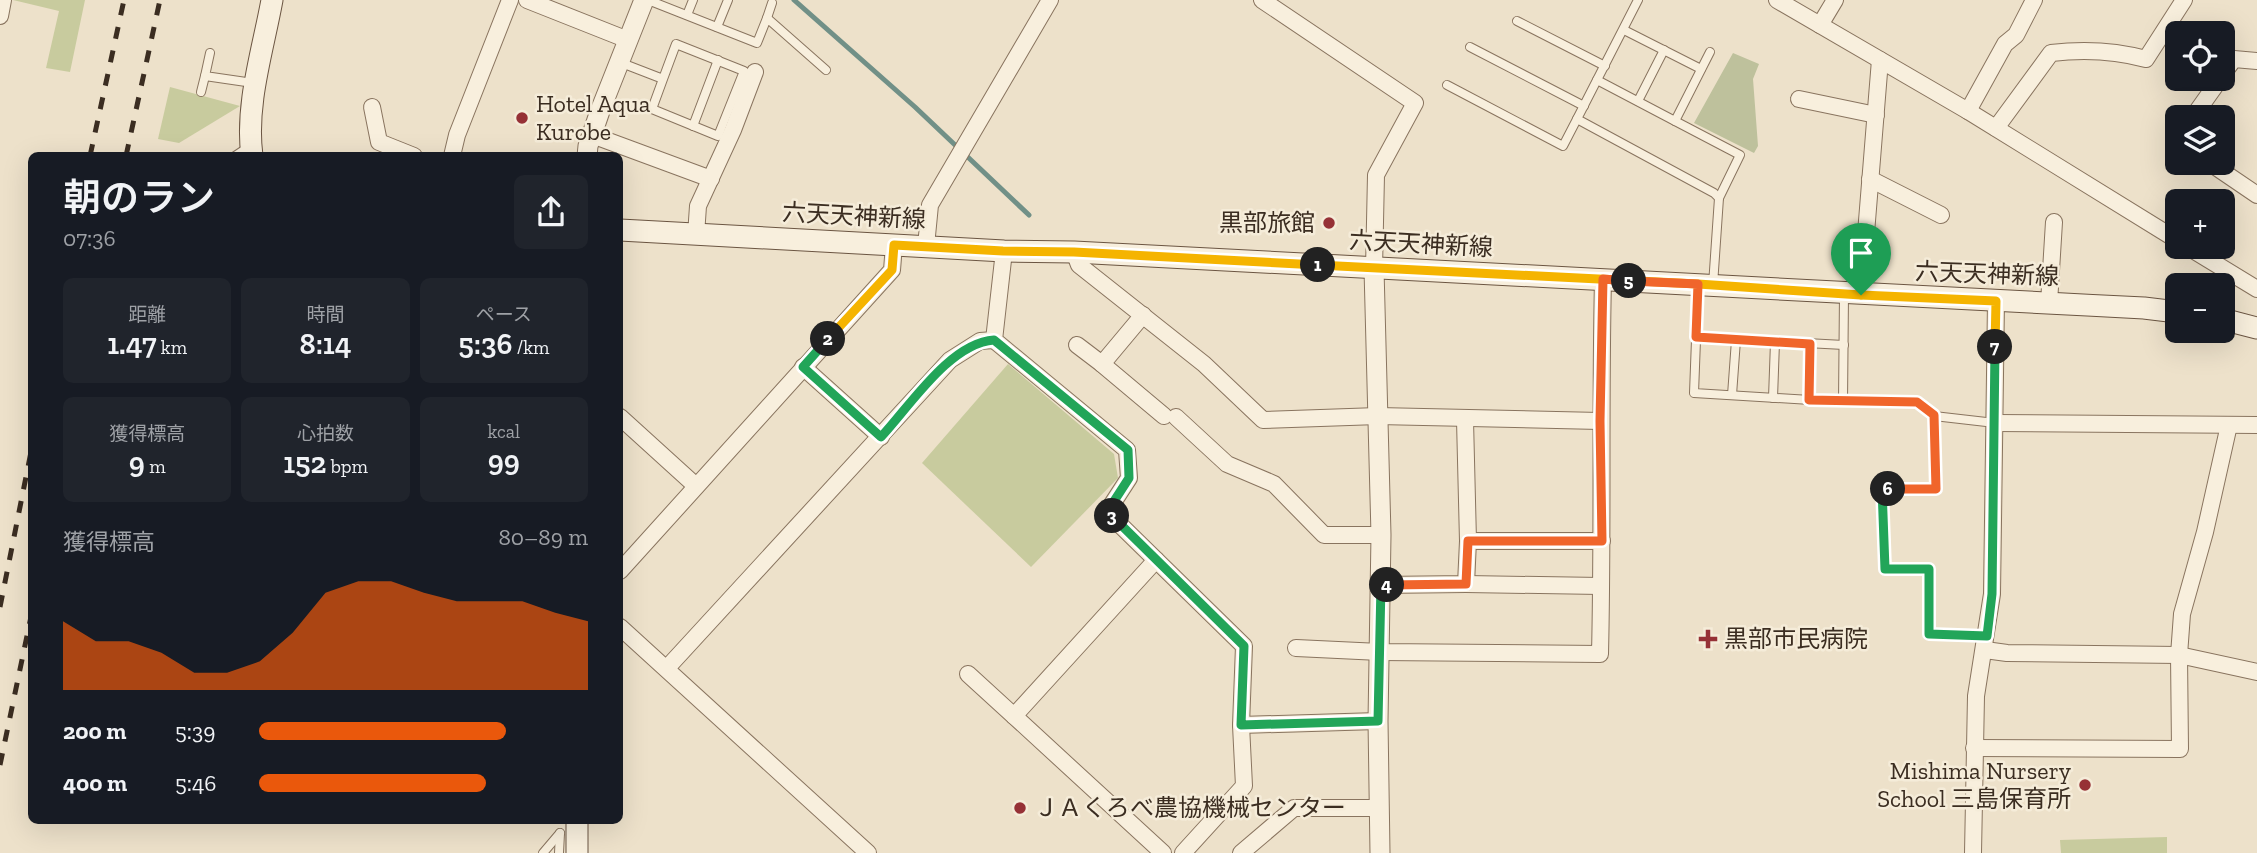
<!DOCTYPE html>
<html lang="ja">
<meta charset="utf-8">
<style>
:root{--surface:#171b24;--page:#20242c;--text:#f1f3f6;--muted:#9ea1a6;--accent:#ea580c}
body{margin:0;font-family:"Zilla Slab","Noto Sans JP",serif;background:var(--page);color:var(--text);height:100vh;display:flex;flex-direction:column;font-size:26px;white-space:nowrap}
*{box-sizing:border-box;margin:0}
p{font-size:23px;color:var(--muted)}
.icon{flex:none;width:38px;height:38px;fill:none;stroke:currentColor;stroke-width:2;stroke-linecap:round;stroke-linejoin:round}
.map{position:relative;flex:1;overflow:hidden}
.drawer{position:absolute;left:28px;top:152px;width:595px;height:672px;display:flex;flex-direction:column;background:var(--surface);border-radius:10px;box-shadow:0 7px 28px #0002}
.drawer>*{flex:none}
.fabs{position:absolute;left:2165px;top:21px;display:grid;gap:14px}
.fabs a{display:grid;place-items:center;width:70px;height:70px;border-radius:10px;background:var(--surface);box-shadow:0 7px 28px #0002;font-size:35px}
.pin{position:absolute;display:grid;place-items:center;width:60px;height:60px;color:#fff;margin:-72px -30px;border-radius:50% 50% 50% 0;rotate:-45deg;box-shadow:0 0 7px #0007}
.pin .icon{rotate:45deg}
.km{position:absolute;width:35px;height:35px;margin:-18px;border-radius:50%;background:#222;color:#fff;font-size:19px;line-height:35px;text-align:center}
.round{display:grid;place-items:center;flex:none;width:74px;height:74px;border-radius:10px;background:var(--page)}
.summary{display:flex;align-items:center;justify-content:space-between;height:119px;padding:0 35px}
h1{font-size:38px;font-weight:600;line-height:52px}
.stats{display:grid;grid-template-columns:repeat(3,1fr);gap:10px;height:119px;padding:7px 35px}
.stats div{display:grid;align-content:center;border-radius:10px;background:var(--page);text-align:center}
.stats b{font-size:30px;font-weight:600}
.stats small{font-size:19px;font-weight:400}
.stats p{font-size:19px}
.chart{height:196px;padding:14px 35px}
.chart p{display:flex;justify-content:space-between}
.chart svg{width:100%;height:126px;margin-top:7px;fill:var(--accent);opacity:.7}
ul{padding:0 35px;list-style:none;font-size:23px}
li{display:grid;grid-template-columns:112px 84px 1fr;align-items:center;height:52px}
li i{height:18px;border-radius:9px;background:var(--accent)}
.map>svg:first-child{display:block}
.green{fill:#c8cb9e}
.cemetery{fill:#bec19c}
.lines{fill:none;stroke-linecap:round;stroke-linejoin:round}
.stream{stroke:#719087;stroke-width:5}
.service-casing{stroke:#89745f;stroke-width:10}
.minor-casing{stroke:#89745f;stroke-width:18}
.tertiary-casing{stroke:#89745f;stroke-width:21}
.secondary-casing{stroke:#6b5542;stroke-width:23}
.service{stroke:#f8efdd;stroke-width:8}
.minor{stroke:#f8efdd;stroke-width:16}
.tertiary{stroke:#f8efdd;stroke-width:19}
.secondary{stroke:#f8efdd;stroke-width:21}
.rail{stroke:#3b2d21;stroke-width:5;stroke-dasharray:12 12;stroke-linecap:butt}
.split-1-casing{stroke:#fff;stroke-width:14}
.split-2-casing{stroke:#fff;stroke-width:14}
.split-3-casing{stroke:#fff;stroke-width:14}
.split-4-casing{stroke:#fff;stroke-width:14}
.split-5-casing{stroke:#fff;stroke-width:14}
.split-6-casing{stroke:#fff;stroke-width:14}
.split-7-casing{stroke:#fff;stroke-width:14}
.split-8-casing{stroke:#fff;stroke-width:14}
.split-1{stroke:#f5b400;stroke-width:9}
.split-2{stroke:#f5b400;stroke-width:9}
.split-3{stroke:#22a559;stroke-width:9}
.split-4{stroke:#22a559;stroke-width:9}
.split-5{stroke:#f0652b;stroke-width:9}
.split-6{stroke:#f0652b;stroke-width:9}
.split-7{stroke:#22a559;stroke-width:9}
.split-8{stroke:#f5b400;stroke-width:9}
.poi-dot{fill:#963136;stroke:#f5ecd9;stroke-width:2.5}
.labels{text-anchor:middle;stroke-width:5;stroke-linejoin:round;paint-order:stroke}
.poi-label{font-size:24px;fill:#3b2d21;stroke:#f5ecd9;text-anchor:start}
.street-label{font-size:24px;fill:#3b2d21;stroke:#f5ecd9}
</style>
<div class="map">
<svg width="2257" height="853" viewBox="0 0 2257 853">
<rect width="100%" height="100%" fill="#ede1ca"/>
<g class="green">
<path d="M13,0h72l-15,72 -24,-4 13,-57z"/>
<path d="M170,87l70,19 -61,37 -21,-4z"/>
<path d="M1008,364l106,90 4,24 -87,89 -109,-104z"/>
<path d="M2167,837v16h-106l-1,-13z"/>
</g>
<path class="cemetery" d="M1733,53l26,11 -6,15 5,67 -4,7 -60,-30z"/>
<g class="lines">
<path class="stream" d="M794,0l121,107 114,108"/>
<defs>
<g id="service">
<path d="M648,0l109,43 10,-25 59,52"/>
<path d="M1638,0l-61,119 137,74 5,5 -6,87"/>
<path d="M687,15l6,-15"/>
<path d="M767,18l5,-15"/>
<path d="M1517,21l88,45"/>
<path d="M717,27l11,-27"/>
<path d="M1624,30l77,39"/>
<path d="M1470,47l114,59"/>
<path d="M210,53l-5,23 48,7"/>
<path d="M619,62l44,17 -11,30 66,27 26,-65 -68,-27 -13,35"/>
<path d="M1597,80l78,41 35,-69"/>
<path d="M1447,85l116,61 14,-27"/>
<path d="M201,92l4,-16"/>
<path d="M1638,101l26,-51"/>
<path d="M1675,121l65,34 -21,43"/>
<path d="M693,126l25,-66"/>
<path d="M235,156l15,-10"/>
<path d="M1698,287l-4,106 149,9 1,-108"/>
<path d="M1696,337l148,8"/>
<path d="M1732,395l4,-55"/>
<path d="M1773,398l2,-56"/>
<path d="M1809,400l1,-56"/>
<path d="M1843,402h74l17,14 61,7"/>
<path d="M1934,416l2,73 -54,-1 3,81h44v65l57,2"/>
<path d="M543,853l17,-20"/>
<path d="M559,853l1,-20"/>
</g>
<g id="minor">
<path d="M527,0l101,40"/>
<path d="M1262,0l153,103 -39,72 -2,94"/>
<path d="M1777,0l191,111 209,129"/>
<path d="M0,16l3,-16"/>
<path d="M1820,25l15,-25"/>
<path d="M2222,75l12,-16 23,2"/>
<path d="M1799,99l77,16"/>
<path d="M372,107l7,35 35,14"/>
<path d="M1968,111l37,-67 11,-9 18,-35"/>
<path d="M2193,117l27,-38"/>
<path d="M1996,128l55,-75c33,-4 62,-3 95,6l38,-59"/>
<path d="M592,135l119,44"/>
<path d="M452,156l5,-21 53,-135"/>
<path d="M2210,163l47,32"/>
<path d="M1870,179l71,36"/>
<path d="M696,235l2,-29 35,-76 22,-58"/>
<path d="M926,246l4,-41 120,-205"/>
<path d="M2188,247l69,42"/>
<path d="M1004,251l-10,89 133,110 2,28 -22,34 137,134 -3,79 137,-4"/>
<path d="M1074,252l5,13 125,99 59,56 115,-4 222,5"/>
<path d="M1861,295l19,-235"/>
<path d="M2049,303l5,-81"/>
<path d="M1077,345l25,19 41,-49"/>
<path d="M1102,364l62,52"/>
<path d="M803,367l78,70"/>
<path d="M620,417l76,69"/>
<path d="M1176,417l51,47 47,20 50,51h57"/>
<path d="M1465,420l3,121h134"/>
<path d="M1995,423l262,2"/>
<path d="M1156,560l-142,156 149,137"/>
<path d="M620,571l272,-301 2,-25"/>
<path d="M1466,584l135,2"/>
<path d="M1381,585l85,-1 2,-43"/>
<path d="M620,627l248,226"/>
<path d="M1296,648l84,4 220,2c3,-125 0,-250 3,-374"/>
<path d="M1985,650l22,3 172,2 78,17"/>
<path d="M667,668l283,-308 30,-19 14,-1"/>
<path d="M968,674l46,42"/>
<path d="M1974,748l206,1 -1,-94 3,-41 23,-82 24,-107"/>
<path d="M1183,853l61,-67 -3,-61"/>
<path d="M1241,853l53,-45h85"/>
<path d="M1973,853l3,-157 16,-102 4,-293"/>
</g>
<g id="tertiary">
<path d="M587,156l1,-10 12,-35 44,-111"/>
<path d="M1374,269l7,266 -3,186 2,132"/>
</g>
<g id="secondary">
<path d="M252,156c-7,-51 11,-106 20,-156"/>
<path d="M620,230l384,21 70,1c356,19 713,38 1070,56l33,4"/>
<path d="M2222,319l35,9"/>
<path d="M577,821v32"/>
</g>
</defs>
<use href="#service" class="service-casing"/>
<use href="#minor" class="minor-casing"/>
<use href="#tertiary" class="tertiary-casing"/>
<use href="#secondary" class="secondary-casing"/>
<use href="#service" class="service"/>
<use href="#minor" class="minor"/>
<use href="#tertiary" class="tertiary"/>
<use href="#secondary" class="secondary"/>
<g class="rail">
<path d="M90,156l34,-156"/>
<path d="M126,156l34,-156"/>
<path d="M0,607l32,-160"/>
<path d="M0,765l32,-153"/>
</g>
</g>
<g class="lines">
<defs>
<path id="split-1" d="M1318,265l380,19 163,11"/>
<path id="split-2" d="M828,339l64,-69 2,-25 109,6 71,1 244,13"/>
<path id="split-3" d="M828,339l-25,28 78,70c29,-31 69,-94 113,-97l134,110 1,28 -22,34 5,4"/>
<path id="split-4" d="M1112,516l132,130 -3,79 137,-4 3,-136h6"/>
<path id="split-5" d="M1387,585l79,-1 2,-43h134l-2,-120 3,-142 26,2"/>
<path id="split-6" d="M1629,281l69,3 -2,53 114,7 -1,56 108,2 17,13 2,74h-48"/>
<path id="split-7" d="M1888,489l-6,-1 3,81h44v65l58,2 5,-42 3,-247"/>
<path id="split-8" d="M1861,295l135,6 -1,46"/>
</defs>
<use href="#split-1" class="split-1-casing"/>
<use href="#split-2" class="split-2-casing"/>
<use href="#split-3" class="split-3-casing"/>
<use href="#split-4" class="split-4-casing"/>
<use href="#split-5" class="split-5-casing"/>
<use href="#split-6" class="split-6-casing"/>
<use href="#split-7" class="split-7-casing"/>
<use href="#split-8" class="split-8-casing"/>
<use href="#split-1" class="split-1"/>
<use href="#split-2" class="split-2"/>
<use href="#split-3" class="split-3"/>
<use href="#split-4" class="split-4"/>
<use href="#split-5" class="split-5"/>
<use href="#split-6" class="split-6"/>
<use href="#split-7" class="split-7"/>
<use href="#split-8" class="split-8"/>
</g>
<g class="poi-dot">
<circle cx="522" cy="118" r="7"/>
<circle cx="1329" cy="223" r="7"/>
<path d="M1704.5 628.5h7v7h7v7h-7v7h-7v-7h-7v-7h7z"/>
<circle cx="2085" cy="785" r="7"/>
<circle cx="1020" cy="808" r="7"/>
</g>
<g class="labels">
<g class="poi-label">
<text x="536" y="112">Hotel Aqua<tspan x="536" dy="28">Kurobe</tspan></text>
<text x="1315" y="231" text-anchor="end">黒部旅館</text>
<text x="1724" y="647">黒部市民病院</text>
<text x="2071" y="779" text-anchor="end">Mishima Nursery<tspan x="2071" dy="28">School 三島保育所</tspan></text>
<text x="1034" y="816">ＪＡくろべ農協機械センター</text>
</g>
<g class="street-label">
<text transform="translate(854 216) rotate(3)" y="8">六天天神新線</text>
<text transform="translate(1421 244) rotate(3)" y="8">六天天神新線</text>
<text transform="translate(1987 274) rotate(2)" y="8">六天天神新線</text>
</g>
</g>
</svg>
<div class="fabs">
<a><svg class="icon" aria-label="locate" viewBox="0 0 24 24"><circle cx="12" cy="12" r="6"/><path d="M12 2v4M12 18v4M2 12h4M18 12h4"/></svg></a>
<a><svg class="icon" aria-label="layers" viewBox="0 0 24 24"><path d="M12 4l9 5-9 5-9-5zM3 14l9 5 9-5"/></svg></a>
<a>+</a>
<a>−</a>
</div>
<div class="pin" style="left:1861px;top:295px;background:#1e9e55"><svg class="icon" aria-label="arrive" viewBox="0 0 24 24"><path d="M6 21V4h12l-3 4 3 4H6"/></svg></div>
<b class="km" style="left:1318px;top:265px">1</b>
<b class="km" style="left:828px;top:339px">2</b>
<b class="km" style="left:1112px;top:516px">3</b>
<b class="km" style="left:1387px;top:585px">4</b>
<b class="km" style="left:1629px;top:281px">5</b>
<b class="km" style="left:1888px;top:489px">6</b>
<b class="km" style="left:1995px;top:347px">7</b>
<section class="drawer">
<div class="summary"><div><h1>朝のラン</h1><p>07:36</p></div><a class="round"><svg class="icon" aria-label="share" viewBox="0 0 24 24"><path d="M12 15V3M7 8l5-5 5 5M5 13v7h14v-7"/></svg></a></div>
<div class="stats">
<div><p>距離</p><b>1.47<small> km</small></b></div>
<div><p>時間</p><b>8:14</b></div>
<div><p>ペース</p><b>5:36<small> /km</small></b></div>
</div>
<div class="stats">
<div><p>獲得標高</p><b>9<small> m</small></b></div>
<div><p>心拍数</p><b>152<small> bpm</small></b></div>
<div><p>kcal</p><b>99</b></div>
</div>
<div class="chart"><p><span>獲得標高</span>80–89 m</p>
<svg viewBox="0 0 160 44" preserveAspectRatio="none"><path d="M0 44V20L10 27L20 27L30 31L40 38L50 38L60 34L70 24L80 10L90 6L100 6L110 10L120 13L130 13L140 13L150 17L160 20V44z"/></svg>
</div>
<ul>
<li><b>200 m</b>5:39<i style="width:75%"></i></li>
<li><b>400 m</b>5:46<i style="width:69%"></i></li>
</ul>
</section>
</div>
